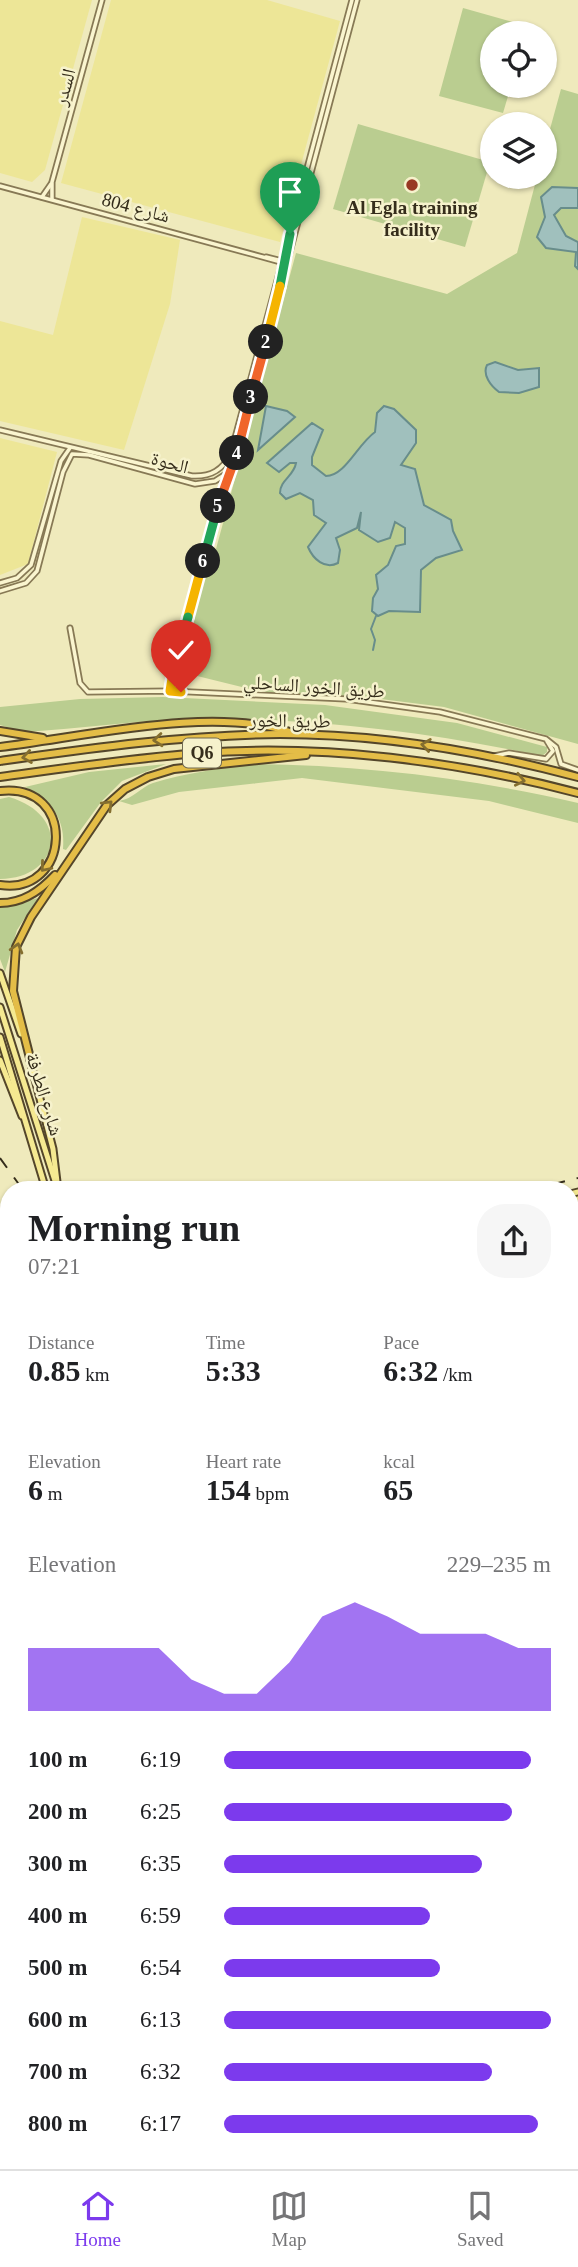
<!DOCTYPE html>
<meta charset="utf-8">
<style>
:root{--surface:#fff;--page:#f6f6f6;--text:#202124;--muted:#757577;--line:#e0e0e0;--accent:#7c3aed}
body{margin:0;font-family:"Times New Roman","Noto Naskh Arabic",serif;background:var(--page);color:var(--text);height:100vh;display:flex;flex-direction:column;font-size:26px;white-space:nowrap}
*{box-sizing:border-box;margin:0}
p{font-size:23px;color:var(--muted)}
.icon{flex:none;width:38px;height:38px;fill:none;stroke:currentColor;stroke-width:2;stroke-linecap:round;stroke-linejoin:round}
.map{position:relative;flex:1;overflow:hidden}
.side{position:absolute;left:0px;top:1181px;width:579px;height:989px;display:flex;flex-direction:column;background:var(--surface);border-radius:28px 28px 0 0;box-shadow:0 2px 5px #0004}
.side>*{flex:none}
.buttons{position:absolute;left:480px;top:21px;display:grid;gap:14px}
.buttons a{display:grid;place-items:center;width:77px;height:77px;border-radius:50%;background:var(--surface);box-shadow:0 2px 5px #0004;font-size:35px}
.pin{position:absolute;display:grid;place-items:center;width:60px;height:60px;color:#fff;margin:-72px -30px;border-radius:50% 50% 50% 0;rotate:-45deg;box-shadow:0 0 7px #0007}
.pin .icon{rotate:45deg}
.km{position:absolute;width:35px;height:35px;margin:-18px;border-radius:50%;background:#222;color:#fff;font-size:19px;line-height:35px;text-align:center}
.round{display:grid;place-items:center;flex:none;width:74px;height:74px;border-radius:28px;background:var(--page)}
.summary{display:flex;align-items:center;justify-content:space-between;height:119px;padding:0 28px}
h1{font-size:38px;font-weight:700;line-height:52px}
.metrics{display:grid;grid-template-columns:repeat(3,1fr);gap:10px;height:119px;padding:7px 28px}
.metrics div{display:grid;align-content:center}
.metrics b{font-size:30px;font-weight:700}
.metrics small{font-size:19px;font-weight:400}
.metrics p{font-size:19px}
.chart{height:196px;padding:14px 28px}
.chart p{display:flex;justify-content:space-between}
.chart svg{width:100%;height:126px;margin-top:7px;fill:var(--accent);opacity:.7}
ul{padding:0 28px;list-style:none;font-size:23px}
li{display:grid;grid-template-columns:112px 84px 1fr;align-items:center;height:52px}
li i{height:18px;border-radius:9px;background:var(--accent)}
.menu{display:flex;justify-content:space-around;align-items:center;height:98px;border-top:2px solid var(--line);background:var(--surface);font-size:19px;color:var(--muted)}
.menu a{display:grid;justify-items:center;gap:4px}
.menu .selected{color:var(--accent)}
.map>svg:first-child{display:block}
.green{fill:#bacd90}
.sand{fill:#ede697}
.water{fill:#a0c0bd;stroke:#688d8b;stroke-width:2}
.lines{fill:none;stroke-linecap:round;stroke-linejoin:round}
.stream{stroke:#688d8b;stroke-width:2}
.minor-casing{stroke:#877955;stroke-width:7}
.major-casing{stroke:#54462a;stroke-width:9}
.highway-casing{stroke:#54462a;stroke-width:10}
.minor{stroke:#faf5cf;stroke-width:3.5}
.major{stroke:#f5e991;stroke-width:5}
.highway{stroke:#e4bd47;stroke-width:6}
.rail{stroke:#352d1b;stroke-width:2;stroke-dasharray:12 12;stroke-linecap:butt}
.oneway{stroke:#846e2f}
.split-1-casing{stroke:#fff;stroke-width:14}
.split-2-casing{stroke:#fff;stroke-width:14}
.split-3-casing{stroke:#fff;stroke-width:14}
.split-4-casing{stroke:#fff;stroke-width:14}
.split-5-casing{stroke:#fff;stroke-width:14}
.split-6-casing{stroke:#fff;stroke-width:14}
.split-7-casing{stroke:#fff;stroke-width:14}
.split-8-casing{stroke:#fff;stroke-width:14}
.split-9-casing{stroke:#fff;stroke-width:14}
.split-1{stroke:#22a559;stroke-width:9}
.split-2{stroke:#f5b400;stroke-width:9}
.split-3{stroke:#f0652b;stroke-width:9}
.split-4{stroke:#f0652b;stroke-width:9}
.split-5{stroke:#f0652b;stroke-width:9}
.split-6{stroke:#22a559;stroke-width:9}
.split-7{stroke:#f5b400;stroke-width:9}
.split-8{stroke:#22a559;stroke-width:9}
.split-9{stroke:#f5b400;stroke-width:9}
.poi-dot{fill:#983823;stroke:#f6f2cc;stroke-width:2.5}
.labels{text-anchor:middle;stroke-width:5;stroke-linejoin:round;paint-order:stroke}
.shield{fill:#f6f2cc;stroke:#6f6850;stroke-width:2}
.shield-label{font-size:18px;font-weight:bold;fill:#352d1b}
.street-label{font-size:19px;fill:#352d1b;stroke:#f6f2cc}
.poi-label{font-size:19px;font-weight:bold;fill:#352d1b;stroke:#f6f2cc}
</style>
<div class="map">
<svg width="578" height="2169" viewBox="0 0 578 2169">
<rect width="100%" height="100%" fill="#efeabc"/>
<g class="green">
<path d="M463,8l64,18 -2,7h-33v53h19l-8,27 -64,-17z"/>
<path d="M561,89l17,5v650l-134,-37 -79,-10 -103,-5 -73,-18 -9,9 -3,-14 31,-120h8l80,-296 151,41 70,-41 20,-76h7v-26z"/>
<path d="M358,124l132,38 -25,85 -132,-38z"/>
<path d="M163,697l162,8 132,18 90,24v5l-5,4c-112,-24 -234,-39 -349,-37 -56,1 -112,10 -169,13l-24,-7v-18l80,-8z"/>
<path d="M166,764l-44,17 -21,21 -35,48 -3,-1c3,-29 -12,-50 -38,-62l64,-15z"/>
<path d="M251,764c111,1 219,14 327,39v20l-89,-22 -187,-23 -123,14 -47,13 -13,-4c14,-2 22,-14 34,-18 32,-10 65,-14 98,-19z"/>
<path d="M9,797c62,18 52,81 -9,82v-80z"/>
<path d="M38,898l-21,32 -12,42 -5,-13v-52z"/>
</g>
<g class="sand">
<path d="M0,0h92l-47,170 -13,12 -32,-9z"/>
<path d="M111,0h156l73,21 -60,221 -219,-59z"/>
<path d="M82,217l98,23 -10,64 -46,146 -124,-29v-100l53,14z"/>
<path d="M0,438l57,14 -29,112 -28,11z"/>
</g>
<g class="water">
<path d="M552,187l26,1v20h-17l-7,7 12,21 12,6v27l-3,-3 1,-14 -30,-4 -9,-11 8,-20 -4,-20z"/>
<path d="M495,362l23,8 21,-2v19l-20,6 -20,-1c-8,-6 -17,-17 -12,-27z"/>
<path d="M266,406l21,5 8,6 -37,33z"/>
<path d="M384,406l10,3 22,21v13l-15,22 14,4 9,36 27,15 2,11 9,19 -26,8 -15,12 -1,42 -31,-1 -11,5 -6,-5 1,-13 5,-9 -2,-14 12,-10 8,-19 9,-2v-16l-10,-6 -5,16 -12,4 -19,-12 2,-18 -4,16 -21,10 4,12 -2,13c-13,7 -25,-4 -30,-16l18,-24 -12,-8 -1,-15 -13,-7 -14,6 -6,-6c0,-13 14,-17 16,-30h-6l-11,9 -12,-9 45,-40 11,7 -11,27v8l14,11c19,0 31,-31 49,-44l2,-19z"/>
</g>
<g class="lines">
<g class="stream">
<path d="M373,650l2,-10 -4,-11 5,-13"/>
<path d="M0,1282l9,27"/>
<path d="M0,1433l9,-3"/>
</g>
<defs>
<g id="minor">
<path d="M0,186l281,76"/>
<path d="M42,197l9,-13"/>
<path d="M52,199v-17l50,-182"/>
<path d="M266,257l16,4"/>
<path d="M0,430l192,46c19,1 31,-6 39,-23l121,-453"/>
<path d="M0,583l17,-5 14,-13 30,-104 9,-13"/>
<path d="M0,591l26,-8 11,-12 26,-99 9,-18 17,1 106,29 20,-3 17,-11 125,-470"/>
<path d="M70,628l10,55 8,9 82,-1 176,8 94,13 106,27 10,8 5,17 17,6"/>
<path d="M170,691l58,-216"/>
<path d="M494,756l15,-3 37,6 7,-8 -6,-10"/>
<path d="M570,1240l7,-2 -1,-6"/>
<path d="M570,1306l8,-2"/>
<path d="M570,1314l8,-2"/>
<path d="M570,1343l8,4"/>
<path d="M570,1351l8,4"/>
<path d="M0,1578l9,-3"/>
<path d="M0,1589l9,-2"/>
<path d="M570,1619l8,28"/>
<path d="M570,1645l8,27"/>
<path d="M570,1726l8,-5"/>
<path d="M0,1752l9,-3"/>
<path d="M570,1858l8,-2"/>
<path d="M570,1864l8,-2"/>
<path d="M570,1963l8,-2"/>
<path d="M570,1971l8,-2"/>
<path d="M0,2025l9,24"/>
<path d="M570,2037l8,2"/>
<path d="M570,2044l8,2"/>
<path d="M0,2056l5,-12"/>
<path d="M570,2079v6"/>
<path d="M0,2081l9,-1"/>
<path d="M570,2104l8,2"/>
<path d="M0,2127l9,-2"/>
<path d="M101,2161l2,6"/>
<path d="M152,2161l2,8"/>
<path d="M193,2161l3,8"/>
<path d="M500,2161l14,4 6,-4"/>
<path d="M29,2169l52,-8"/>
<path d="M435,2169l2,-8"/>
<path d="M466,2169l2,-8"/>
<path d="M497,2169l2,-8"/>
<path d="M548,2169l2,-8"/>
</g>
<g id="major">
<path d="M0,973l21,61"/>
<path d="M0,1007l56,177"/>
<path d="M0,1037l46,153"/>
<path d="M0,1060l22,56"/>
<path d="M30,1060l23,89 5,41"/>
<path d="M570,1194l8,-2"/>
<path d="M570,1201l8,-2"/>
<path d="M0,2065l9,-2"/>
<path d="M0,2074l9,-2"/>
<path d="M340,2161l3,8"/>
<path d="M351,2161l3,8"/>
</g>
<g id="highway">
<path d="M0,731l43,7"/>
<path d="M0,747c84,-10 213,-42 293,-14"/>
<path d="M0,761c93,-13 185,-26 280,-27 101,0 200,17 298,43"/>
<path d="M0,777c66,-9 133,-19 200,-24 125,-9 257,8 378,40"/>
<path d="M0,791c78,-9 71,105 0,94"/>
<path d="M0,903c23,0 40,-12 55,-28"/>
<path d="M31,1062l-18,-71 3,-44 15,-30 76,-112 18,-16 23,-12 26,-8 132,-14"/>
</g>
</defs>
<use href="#minor" class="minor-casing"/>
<use href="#major" class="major-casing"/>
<use href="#highway" class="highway-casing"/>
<use href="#minor" class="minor"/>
<use href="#major" class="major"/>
<use href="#highway" class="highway"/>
<g class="rail">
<path d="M0,1158l23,32"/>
<path d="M530,1190l48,-12"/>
</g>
</g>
<defs><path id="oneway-chevron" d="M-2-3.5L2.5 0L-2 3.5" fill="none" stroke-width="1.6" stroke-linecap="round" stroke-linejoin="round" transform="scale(1.75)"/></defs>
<g class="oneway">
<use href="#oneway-chevron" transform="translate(158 740) rotate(175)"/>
<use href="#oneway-chevron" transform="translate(426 745) rotate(-172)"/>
<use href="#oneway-chevron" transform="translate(27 757) rotate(172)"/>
<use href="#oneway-chevron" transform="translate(520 780) rotate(12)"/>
<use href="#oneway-chevron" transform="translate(108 805) rotate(-45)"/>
<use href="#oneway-chevron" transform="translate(45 867) rotate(130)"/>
<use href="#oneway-chevron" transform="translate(17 948) rotate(-74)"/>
</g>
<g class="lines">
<defs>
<path id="split-1" d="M280,286l10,-52"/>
<path id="split-2" d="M266,342l14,-56"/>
<path id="split-3" d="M251,397l15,-55"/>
<path id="split-4" d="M237,453l14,-56"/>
<path id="split-5" d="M218,506l19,-53"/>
<path id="split-6" d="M203,561l15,-55"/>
<path id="split-7" d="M188,617l15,-56"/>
<path id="split-8" d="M173,672l15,-55"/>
<path id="split-9" d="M173,672l-3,19 11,1"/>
</defs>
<use href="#split-1" class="split-1-casing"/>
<use href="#split-2" class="split-2-casing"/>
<use href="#split-3" class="split-3-casing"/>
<use href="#split-4" class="split-4-casing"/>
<use href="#split-5" class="split-5-casing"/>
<use href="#split-6" class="split-6-casing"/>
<use href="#split-7" class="split-7-casing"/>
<use href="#split-8" class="split-8-casing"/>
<use href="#split-9" class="split-9-casing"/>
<use href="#split-1" class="split-1"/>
<use href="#split-2" class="split-2"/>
<use href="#split-3" class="split-3"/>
<use href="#split-4" class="split-4"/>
<use href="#split-5" class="split-5"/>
<use href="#split-6" class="split-6"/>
<use href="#split-7" class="split-7"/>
<use href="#split-8" class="split-8"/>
<use href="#split-9" class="split-9"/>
</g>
<circle class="poi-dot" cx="412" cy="185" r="7"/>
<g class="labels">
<rect class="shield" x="183" y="738.5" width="38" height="29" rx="5"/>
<g class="shield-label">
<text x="202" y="759">Q6</text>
</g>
<g class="street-label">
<text transform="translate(64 87) rotate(-75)" y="7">السدر</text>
<text transform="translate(136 207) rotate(15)" y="7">شارع 804</text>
<text transform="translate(170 462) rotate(15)" y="7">الحوة</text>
<text transform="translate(314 686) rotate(4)" y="7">طريق الخور الساحلي</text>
<text transform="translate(290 720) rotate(1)" y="7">طريق الخور</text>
<text transform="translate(45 1094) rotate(73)" y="7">شارع الطرفة</text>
</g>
<g class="poi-label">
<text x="412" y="214">Al Egla training<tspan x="412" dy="22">facility</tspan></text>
</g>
</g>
</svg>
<div class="buttons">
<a><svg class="icon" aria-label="locate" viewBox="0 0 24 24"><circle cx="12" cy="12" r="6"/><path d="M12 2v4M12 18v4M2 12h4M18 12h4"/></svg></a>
<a><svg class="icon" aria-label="layers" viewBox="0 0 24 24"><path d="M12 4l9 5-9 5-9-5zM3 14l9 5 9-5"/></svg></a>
</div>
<div class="pin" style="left:290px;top:234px;background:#1e9e55"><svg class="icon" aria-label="arrive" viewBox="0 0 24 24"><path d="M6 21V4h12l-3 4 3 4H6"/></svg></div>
<div class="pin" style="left:181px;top:692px;background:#d93025"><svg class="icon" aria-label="check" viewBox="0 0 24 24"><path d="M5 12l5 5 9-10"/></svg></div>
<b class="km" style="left:266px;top:342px">2</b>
<b class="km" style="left:251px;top:397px">3</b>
<b class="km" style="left:237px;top:453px">4</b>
<b class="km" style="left:218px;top:506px">5</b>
<b class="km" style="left:203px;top:561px">6</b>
<section class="side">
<div class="summary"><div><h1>Morning run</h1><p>07:21</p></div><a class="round"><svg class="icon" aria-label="share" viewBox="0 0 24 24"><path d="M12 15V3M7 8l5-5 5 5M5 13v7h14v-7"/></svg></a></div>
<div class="metrics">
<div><p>Distance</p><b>0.85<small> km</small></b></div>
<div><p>Time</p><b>5:33</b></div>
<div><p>Pace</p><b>6:32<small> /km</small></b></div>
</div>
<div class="metrics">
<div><p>Elevation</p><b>6<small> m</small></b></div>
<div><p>Heart rate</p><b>154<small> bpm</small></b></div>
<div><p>kcal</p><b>65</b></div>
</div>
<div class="chart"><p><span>Elevation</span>229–235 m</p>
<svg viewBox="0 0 160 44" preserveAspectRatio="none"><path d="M0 44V22L10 22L20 22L30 22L40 22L50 33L60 38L70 38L80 27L90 11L100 6L110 11L120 17L130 17L140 17L150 22L160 22V44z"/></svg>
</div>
<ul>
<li><b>100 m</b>6:19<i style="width:94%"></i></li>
<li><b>200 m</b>6:25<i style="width:88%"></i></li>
<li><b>300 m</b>6:35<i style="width:79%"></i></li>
<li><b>400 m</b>6:59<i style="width:63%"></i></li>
<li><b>500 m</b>6:54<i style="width:66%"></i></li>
<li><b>600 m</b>6:13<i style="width:100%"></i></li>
<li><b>700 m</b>6:32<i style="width:82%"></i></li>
<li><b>800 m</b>6:17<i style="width:96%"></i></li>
</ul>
</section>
</div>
<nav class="menu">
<a class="selected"><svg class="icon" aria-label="home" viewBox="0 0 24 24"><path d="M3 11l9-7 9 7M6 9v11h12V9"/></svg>Home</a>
<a><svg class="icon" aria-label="map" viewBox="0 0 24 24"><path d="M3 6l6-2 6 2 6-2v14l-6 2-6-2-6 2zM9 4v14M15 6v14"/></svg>Map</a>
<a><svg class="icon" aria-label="saved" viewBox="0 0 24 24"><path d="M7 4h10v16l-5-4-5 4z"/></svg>Saved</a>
</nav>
